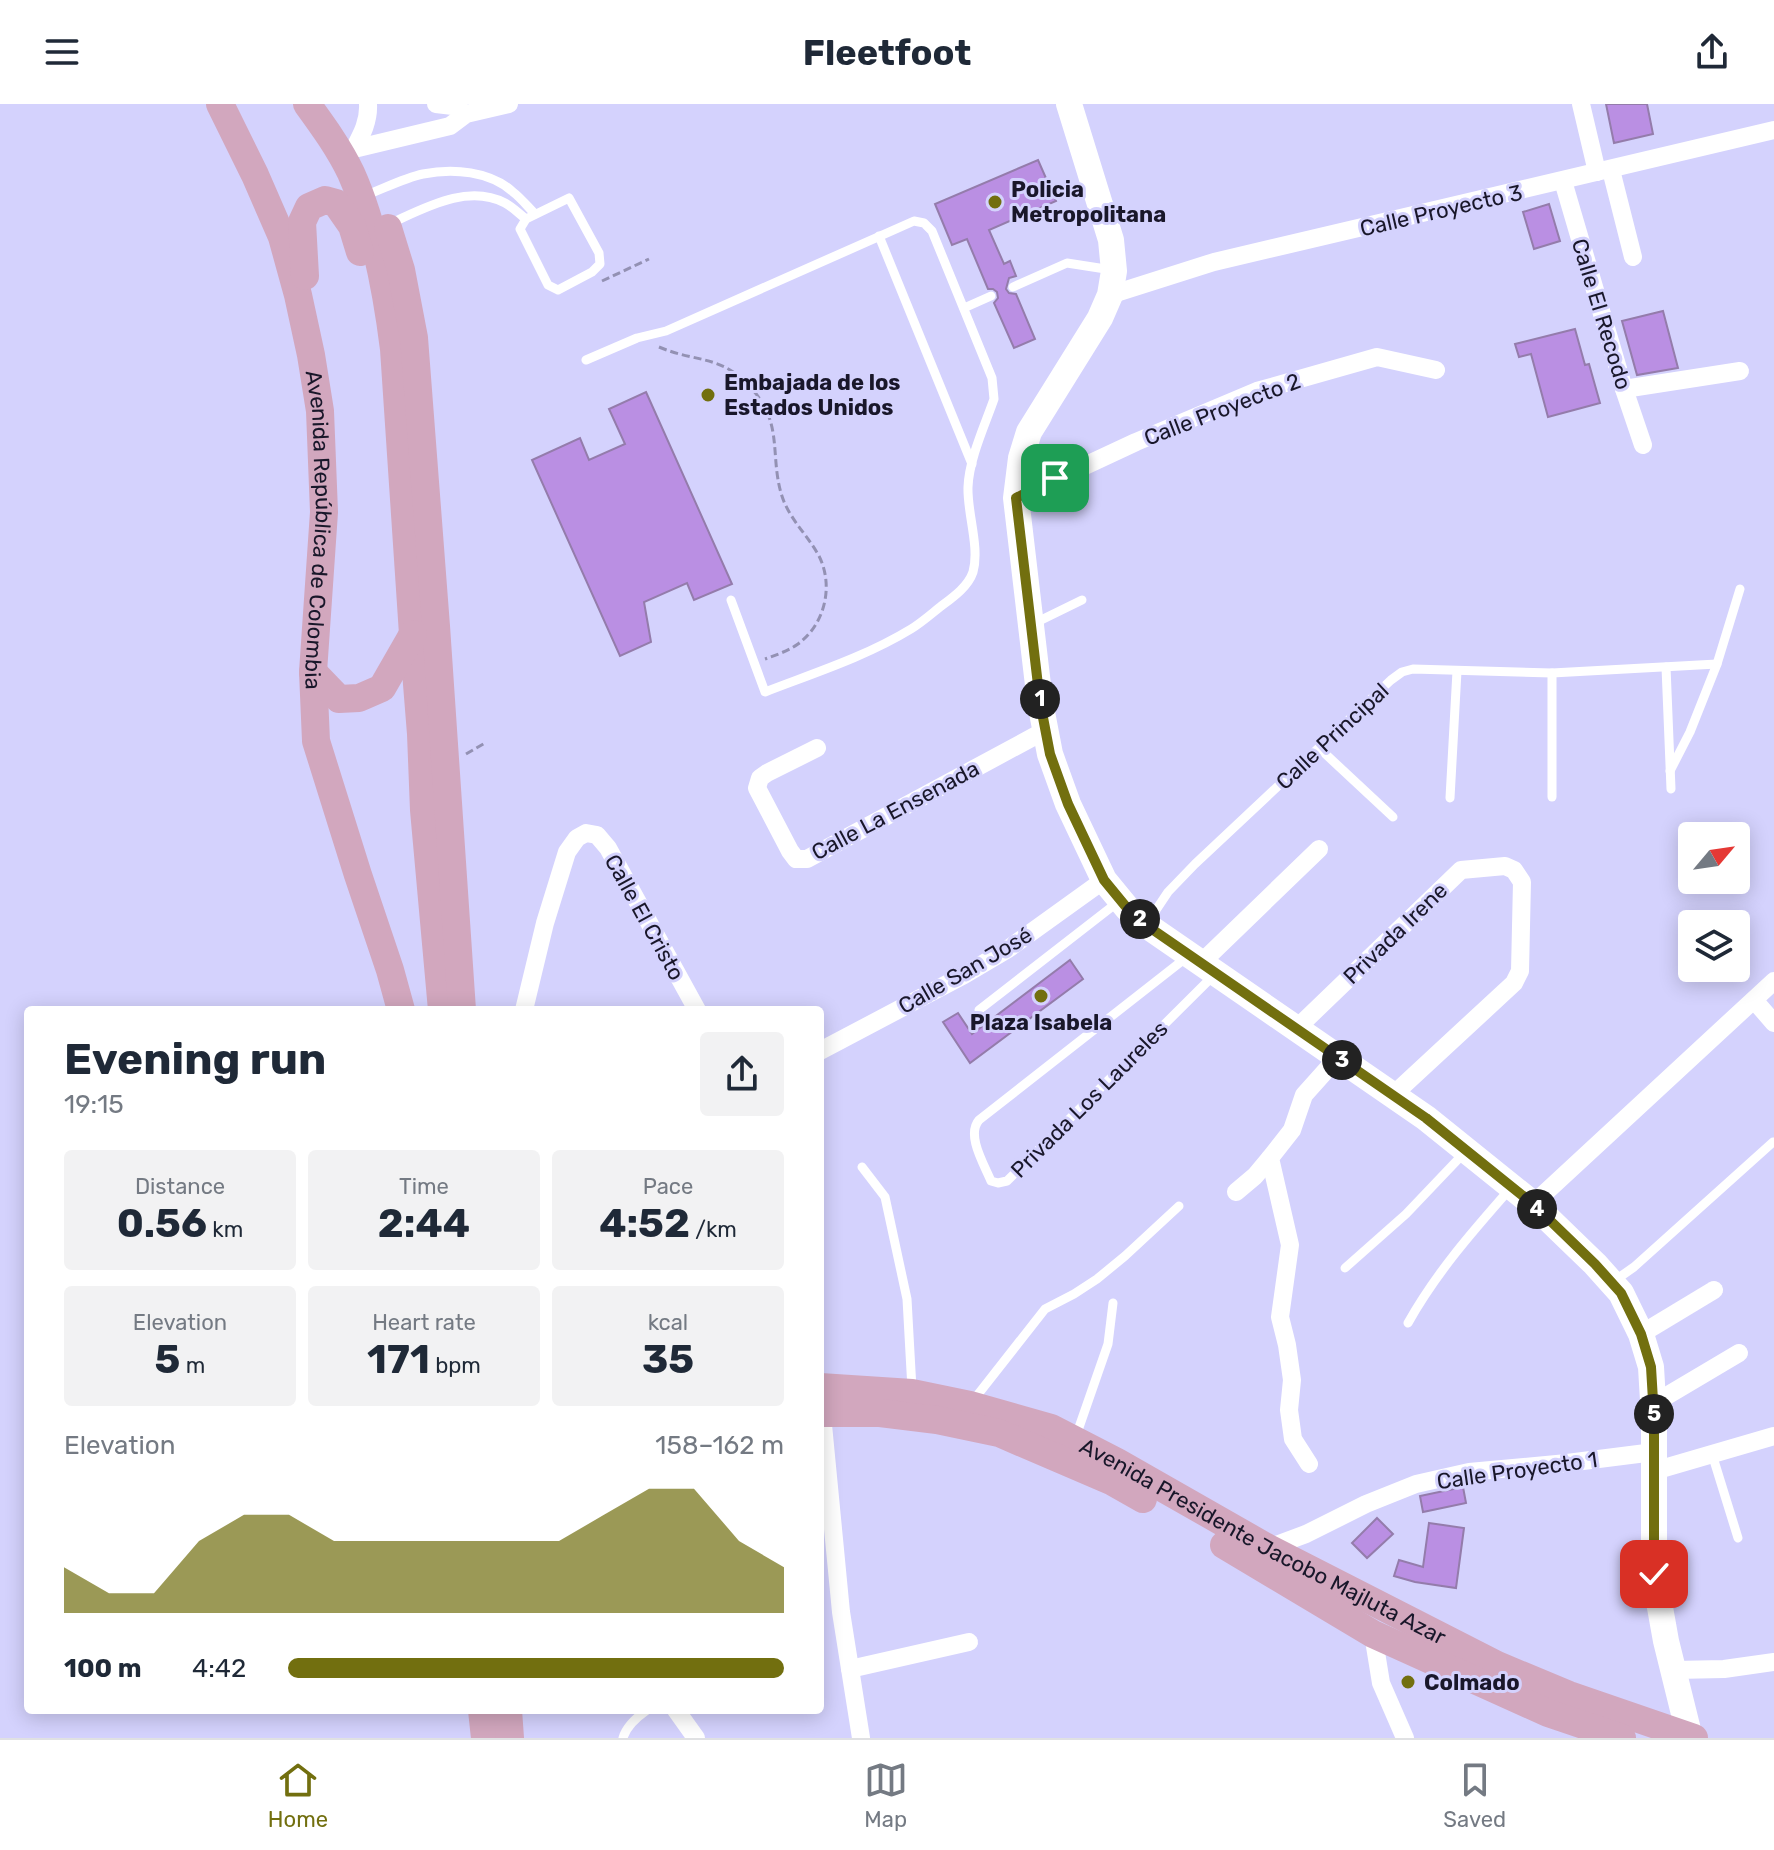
<!DOCTYPE html>
<meta charset="utf-8">
<style>
:root{--surface:#fff;--page:#f2f2f3;--text:#1f2937;--muted:#747a83;--line:#e0e1e3;--accent:#726f0f}
body{margin:0;font-family:Rubik,sans-serif;background:var(--page);color:var(--text);height:100vh;display:flex;flex-direction:column;font-size:30px;white-space:nowrap}
*{box-sizing:border-box;margin:0}
p{font-size:26px;color:var(--muted)}
.icon{flex:none;width:44px;height:44px;fill:none;stroke:currentColor;stroke-width:2;stroke-linecap:round;stroke-linejoin:round}
.map{position:relative;flex:1;overflow:hidden}
.drawer{position:absolute;left:24px;top:902px;width:800px;height:708px;display:flex;flex-direction:column;background:var(--surface);border-radius:8px;box-shadow:0 4px 20px #0003}
.drawer>*{flex:none}
.needle{width:52px;rotate:61deg}
.tools{position:absolute;left:1678px;top:718px;display:grid;gap:16px}
.tools a{display:grid;place-items:center;width:72px;height:72px;border-radius:8px;background:var(--surface);box-shadow:0 4px 20px #0003;font-size:40px}
.pin{position:absolute;display:grid;place-items:center;width:68px;height:68px;color:#fff;margin:-34px;border-radius:16px;box-shadow:0 4px 12px #0006}
.km{position:absolute;width:40px;height:40px;margin:-20px;border-radius:50%;background:#222;color:#fff;font-size:22px;line-height:40px;text-align:center}
.round{display:grid;place-items:center;flex:none;width:84px;height:84px;border-radius:8px;background:var(--page)}
.overview{display:flex;align-items:center;justify-content:space-between;height:136px;padding:0 40px}
h1{font-size:44px;font-weight:700;line-height:60px}
.metrics{display:grid;grid-template-columns:repeat(3,1fr);gap:12px;height:136px;padding:8px 40px}
.metrics div{display:grid;align-content:center;border-radius:8px;background:var(--page);text-align:center}
.metrics b{font-size:40px;font-weight:700}
.metrics small{font-size:22px;font-weight:400}
.metrics p{font-size:22px}
.chart{height:224px;padding:16px 40px}
.chart p{display:flex;justify-content:space-between}
.chart svg{width:100%;height:144px;margin-top:8px;fill:var(--accent);opacity:.7}
ul{padding:0 40px;list-style:none;font-size:26px}
li{display:grid;grid-template-columns:128px 96px 1fr;align-items:center;height:60px}
li i{height:20px;border-radius:10px;background:var(--accent)}
header{display:flex;justify-content:space-between;align-items:center;height:104px;padding:0 40px;background:var(--surface);font-size:36px;font-weight:700}
.dock{display:flex;justify-content:space-around;align-items:center;height:112px;border-top:2px solid var(--line);background:var(--surface);font-size:22px;color:var(--muted)}
.dock a{display:grid;justify-items:center;gap:4px}
.dock .selected{color:var(--accent)}
.map>svg:first-child{display:block}
.building{fill:#ba8fe3;stroke:#947cab;stroke-width:2}
.lines{fill:none;stroke-linecap:round;stroke-linejoin:round}
.path{stroke:#9391b3;stroke-width:3;stroke-dasharray:8 4;stroke-linecap:butt}
.lane{stroke:#fff;stroke-width:9}
.street{stroke:#fff;stroke-width:18}
.secondary{stroke:#fff;stroke-width:26}
.primary{stroke:#d2a7be;stroke-width:28}
.route-casing{stroke:#fff;stroke-width:16}
.route{stroke:#726f0f;stroke-width:10}
.poi-dot{fill:#726f0f;stroke:#d4d2fd;stroke-width:3}
.labels{text-anchor:middle;stroke-width:6;stroke-linejoin:round;paint-order:stroke}
.poi-label{font-size:22px;font-weight:bold;fill:#19172a;stroke:#d4d2fd;text-anchor:start}
.street-label{font-size:22px;fill:#19172a;stroke:#d4d2fd}
</style>
<header><svg class="icon" aria-label="menu" viewBox="0 0 24 24"><path d="M4 6h16M4 12h16M4 18h16"/></svg>Fleetfoot<svg class="icon" aria-label="share" viewBox="0 0 24 24"><path d="M12 15V3M7 8l5-5 5 5M5 13v7h14v-7"/></svg></header>
<div class="map">
<svg width="1774" height="1634" viewBox="0 0 1774 1634">
<rect width="100%" height="100%" fill="#d4d2fd"/>
<g class="building">
<path d="M1606,0h41l6,30 -39,9z"/>
<path d="M1038,56l18,41 -67,29 15,34 6,-3 6,15 -7,2 -3,11 3,4 7,1 19,45 -21,9 -20,-45 4,-5 -1,-6 -4,-3h-5l-21,-50 -15,6 -17,-41z"/>
<path d="M1549,100l11,37 -26,8 -11,-37z"/>
<path d="M1663,207l15,57 -41,7 -15,-54z"/>
<path d="M1575,225l10,36 4,-1 11,39 -52,14 -17,-63 -12,3 -4,-13z"/>
<path d="M646,288l86,192 -38,16 -7,-17 -43,19 7,40 -31,14 -88,-196 48,-22 9,22 36,-16 -16,-35z"/>
<path d="M1070,856l13,19 -113,84 -27,-41 15,-9 14,21z"/>
<path d="M1463,1383l3,16 -43,9 -3,-16z"/>
<path d="M1377,1414l16,16 -26,24 -15,-15z"/>
<path d="M1429,1419l35,5 -8,60 -41,-6 -21,-6 5,-16 24,7z"/>
</g>
<g class="lines">
<g class="path">
<path d="M602,177l47,-22"/>
<path d="M659,243c37,16 63,7 93,42 31,35 18,65 29,104 7,25 26,41 38,63 15,30 6,68 -21,88 -10,7 -22,11 -33,15"/>
<path d="M466,650l19,-11"/>
</g>
<g class="lane">
<path d="M364,92c19,-7 40,-18 59,-22 30,-6 67,-3 90,18 8,6 15,15 22,22"/>
<path d="M569,94l30,55 1,11 -8,8 -34,18 -10,-5 -28,-56 6,-10z"/>
<path d="M389,120c34,-15 78,-41 116,-21 8,4 14,11 21,16"/>
<path d="M879,132l93,228"/>
<path d="M1013,183l54,-24 45,7"/>
<path d="M964,204l27,-12"/>
<path d="M586,256l51,-22 29,-7 248,-110 10,2 8,8 60,147 2,21c-9,26 -25,60 -26,88 -1,26 12,60 5,85 -5,15 -21,26 -33,35 -10,8 -19,16 -29,22 -46,28 -97,44 -146,63l-34,-92"/>
<path d="M1035,519l47,-23"/>
<path d="M1666,563l5,122"/>
<path d="M1552,569v124"/>
<path d="M1319,644l74,69"/>
<path d="M1670,667l20,-39 27,-68 23,-75"/>
<path d="M1450,694l7,-127"/>
<path d="M1148,818l20,-30 27,-28 196,-184 11,-8 11,-3 139,4 165,-9"/>
<path d="M1187,853l-208,163c-13,15 5,44 12,61l7,2 9,-2 206,-205"/>
<path d="M979,906l139,-108"/>
<path d="M862,1063l23,30 22,102 5,90"/>
<path d="M1345,1164l61,-54 60,-63"/>
<path d="M1614,1177l20,-14 139,-125"/>
<path d="M1408,1219c28,-50 64,-91 101,-133"/>
<path d="M972,1298l73,-93 29,-15 23,-15 28,-23 54,-50"/>
<path d="M1076,1332l32,-92 5,-41"/>
<path d="M1712,1350l26,84"/>
<path d="M623,1634c3,-11 14,-21 24,-28"/>
</g>
<g class="street">
<path d="M436,0l17,2 13,8"/>
<path d="M1581,0l16,68"/>
<path d="M354,45l96,-23 16,-12 43,-10"/>
<path d="M354,45c8,-15 15,-28 14,-45"/>
<path d="M1611,66l22,87"/>
<path d="M1563,77l61,208 19,56"/>
<path d="M1110,191l104,-33 560,-132"/>
<path d="M1624,285l116,-18"/>
<path d="M1016,394l120,-56 121,-51 120,-34 59,13"/>
<path d="M817,644l-50,25 -7,5 -3,10 33,63 6,8h11l239,-129"/>
<path d="M1200,860l119,-115"/>
<path d="M1754,896l20,23"/>
<path d="M524,906l21,-87 22,-71 10,-14 9,-5 11,2 11,13 89,162"/>
<path d="M1296,925l165,-159 44,-4 9,4 8,12 -2,89 -6,12 -121,112"/>
<path d="M820,947l144,-76 44,-26 96,-69"/>
<path d="M1236,1088l19,-16 15,-18"/>
<path d="M1533,1100l241,-223"/>
<path d="M1641,1230l73,-44"/>
<path d="M821,1300l20,208 20,126"/>
<path d="M1653,1300l86,-51"/>
<path d="M1309,1360l-16,-25 -4,-29 3,-30 -5,-35 -7,-28 10,-72 -20,-87 22,-28 12,-35 34,-38"/>
<path d="M1654,1367l120,-35"/>
<path d="M1267,1447l1,-3 38,-14 60,-30 50,-20 53,-12 98,-9 87,-11"/>
<path d="M1373,1530l8,49 24,55"/>
<path d="M850,1565l119,-27"/>
<path d="M1674,1566l50,-1 50,-7"/>
<path d="M676,1606l20,28"/>
</g>
<path class="secondary" d="M1069,0l42,136 3,31 -4,24 -10,23 -71,114 -8,26 -5,40 24,204 10,52 18,50 36,76 23,28 19,17 280,193 107,86 62,60 26,29 20,41 10,33 3,50v157l12,67 24,97"/>
<g class="primary">
<path id="s1" d="M220,0l35,71 27,62 16,58 13,60 9,56 4,101 -11,160 3,69 42,134 32,95 11,40"/>
<path d="M307,0c16,22 32,44 44,69 23,51 36,120 43,176l19,285 8,100 3,76 18,200"/>
<path d="M388,124l13,42 13,68 22,288 26,384"/>
<path d="M305,172l-3,-54 7,-15 16,-7 11,3 16,23 8,26"/>
<path d="M313,568l26,27 20,-1 23,-10 31,-54"/>
<path id="s2" d="M820,1283l92,6 58,12 81,23 66,34 151,86 229,117 72,30 125,43"/>
<path d="M820,1309h60l57,7 62,13 114,49 30,17"/>
<path d="M1224,1441l149,89 175,79 74,25"/>
<path d="M482,1606l3,28"/>
<path d="M508,1606l2,28"/>
</g>
</g>
<g class="lines">
<defs>
<path id="route" d="M1055,374l-39,20 24,204 10,52 18,50 36,76 23,28 19,17 280,193 107,86 62,60 26,29 20,41 10,33 3,50v157"/>
</defs>
<use href="#route" class="route-casing"/>
<use href="#route" class="route"/>
</g>
<g class="poi-dot">
<circle cx="995" cy="98" r="8"/>
<circle cx="708" cy="291" r="8"/>
<circle cx="1041" cy="892" r="8"/>
<circle cx="1408" cy="1578" r="8"/>
</g>
<g class="labels">
<g class="poi-label">
<text x="1011" y="93">Policia<tspan x="1011" dy="25">Metropolitana</tspan></text>
<text x="724" y="286">Embajada de los<tspan x="724" dy="25">Estados Unidos</tspan></text>
<text x="1041" y="926" text-anchor="middle">Plaza Isabela</text>
<text x="1424" y="1586">Colmado</text>
</g>
<g class="street-label">
<text transform="translate(1441 106) rotate(-13)" y="8">Calle Proyecto 3</text>
<text transform="translate(1602 210) rotate(73)" y="8">Calle El Recodo</text>
<text transform="translate(1222 305) rotate(-21)" y="8">Calle Proyecto 2</text>
<text dy="8" stroke="none"><textPath href="#s1" startOffset="444">Avenida República de Colombia</textPath></text>
<text transform="translate(1332 632) rotate(-43)" y="8">Calle Principal</text>
<text transform="translate(895 706) rotate(-28)" y="8">Calle La Ensenada</text>
<text transform="translate(645 813) rotate(61)" y="8">Calle El Cristo</text>
<text transform="translate(1395 829) rotate(-44)" y="8">Privada Irene</text>
<text transform="translate(965 866) rotate(-30)" y="8">Calle San José</text>
<text transform="translate(1089 995) rotate(-45)" y="8">Privada Los Laureles</text>
<text transform="translate(1517 1366) rotate(-8)" y="8">Calle Proyecto 1</text>
<text dy="8" stroke="none"><textPath href="#s2" startOffset="476">Avenida Presidente Jacobo Majluta Azar</textPath></text>
</g>
</g>
</svg>
<div class="tools">
<a><svg class="needle" viewBox="-14 -14 28 28"><path d="M0-13l5 13h-10z" fill="#e53935"/><path d="M0 13l5-13h-10z" fill="#747a83"/></svg></a>
<a><svg class="icon" aria-label="layers" viewBox="0 0 24 24"><path d="M12 4l9 5-9 5-9-5zM3 14l9 5 9-5"/></svg></a>
</div>
<div class="pin" style="left:1055px;top:374px;background:#1e9e55"><svg class="icon" aria-label="arrive" viewBox="0 0 24 24"><path d="M6 21V4h12l-3 4 3 4H6"/></svg></div>
<div class="pin" style="left:1654px;top:1470px;background:#d93025"><svg class="icon" aria-label="check" viewBox="0 0 24 24"><path d="M5 12l5 5 9-10"/></svg></div>
<b class="km" style="left:1040px;top:595px">1</b>
<b class="km" style="left:1140px;top:815px">2</b>
<b class="km" style="left:1342px;top:956px">3</b>
<b class="km" style="left:1537px;top:1105px">4</b>
<b class="km" style="left:1654px;top:1310px">5</b>
<section class="drawer">
<div class="overview"><div><h1>Evening run</h1><p>19:15</p></div><a class="round"><svg class="icon" aria-label="share" viewBox="0 0 24 24"><path d="M12 15V3M7 8l5-5 5 5M5 13v7h14v-7"/></svg></a></div>
<div class="metrics">
<div><p>Distance</p><b>0.56<small> km</small></b></div>
<div><p>Time</p><b>2:44</b></div>
<div><p>Pace</p><b>4:52<small> /km</small></b></div>
</div>
<div class="metrics">
<div><p>Elevation</p><b>5<small> m</small></b></div>
<div><p>Heart rate</p><b>171<small> bpm</small></b></div>
<div><p>kcal</p><b>35</b></div>
</div>
<div class="chart"><p><span>Elevation</span>158–162 m</p>
<svg viewBox="0 0 160 44" preserveAspectRatio="none"><path d="M0 44V30L10 38L20 38L30 22L40 14L50 14L60 22L70 22L80 22L90 22L100 22L110 22L120 14L130 6L140 6L150 22L160 30V44z"/></svg>
</div>
<ul>
<li><b>100 m</b>4:42<i style="width:100%"></i></li>
</ul>
</section>
</div>
<nav class="dock">
<a class="selected"><svg class="icon" aria-label="home" viewBox="0 0 24 24"><path d="M3 11l9-7 9 7M6 9v11h12V9"/></svg>Home</a>
<a><svg class="icon" aria-label="map" viewBox="0 0 24 24"><path d="M3 6l6-2 6 2 6-2v14l-6 2-6-2-6 2zM9 4v14M15 6v14"/></svg>Map</a>
<a><svg class="icon" aria-label="saved" viewBox="0 0 24 24"><path d="M7 4h10v16l-5-4-5 4z"/></svg>Saved</a>
</nav>
